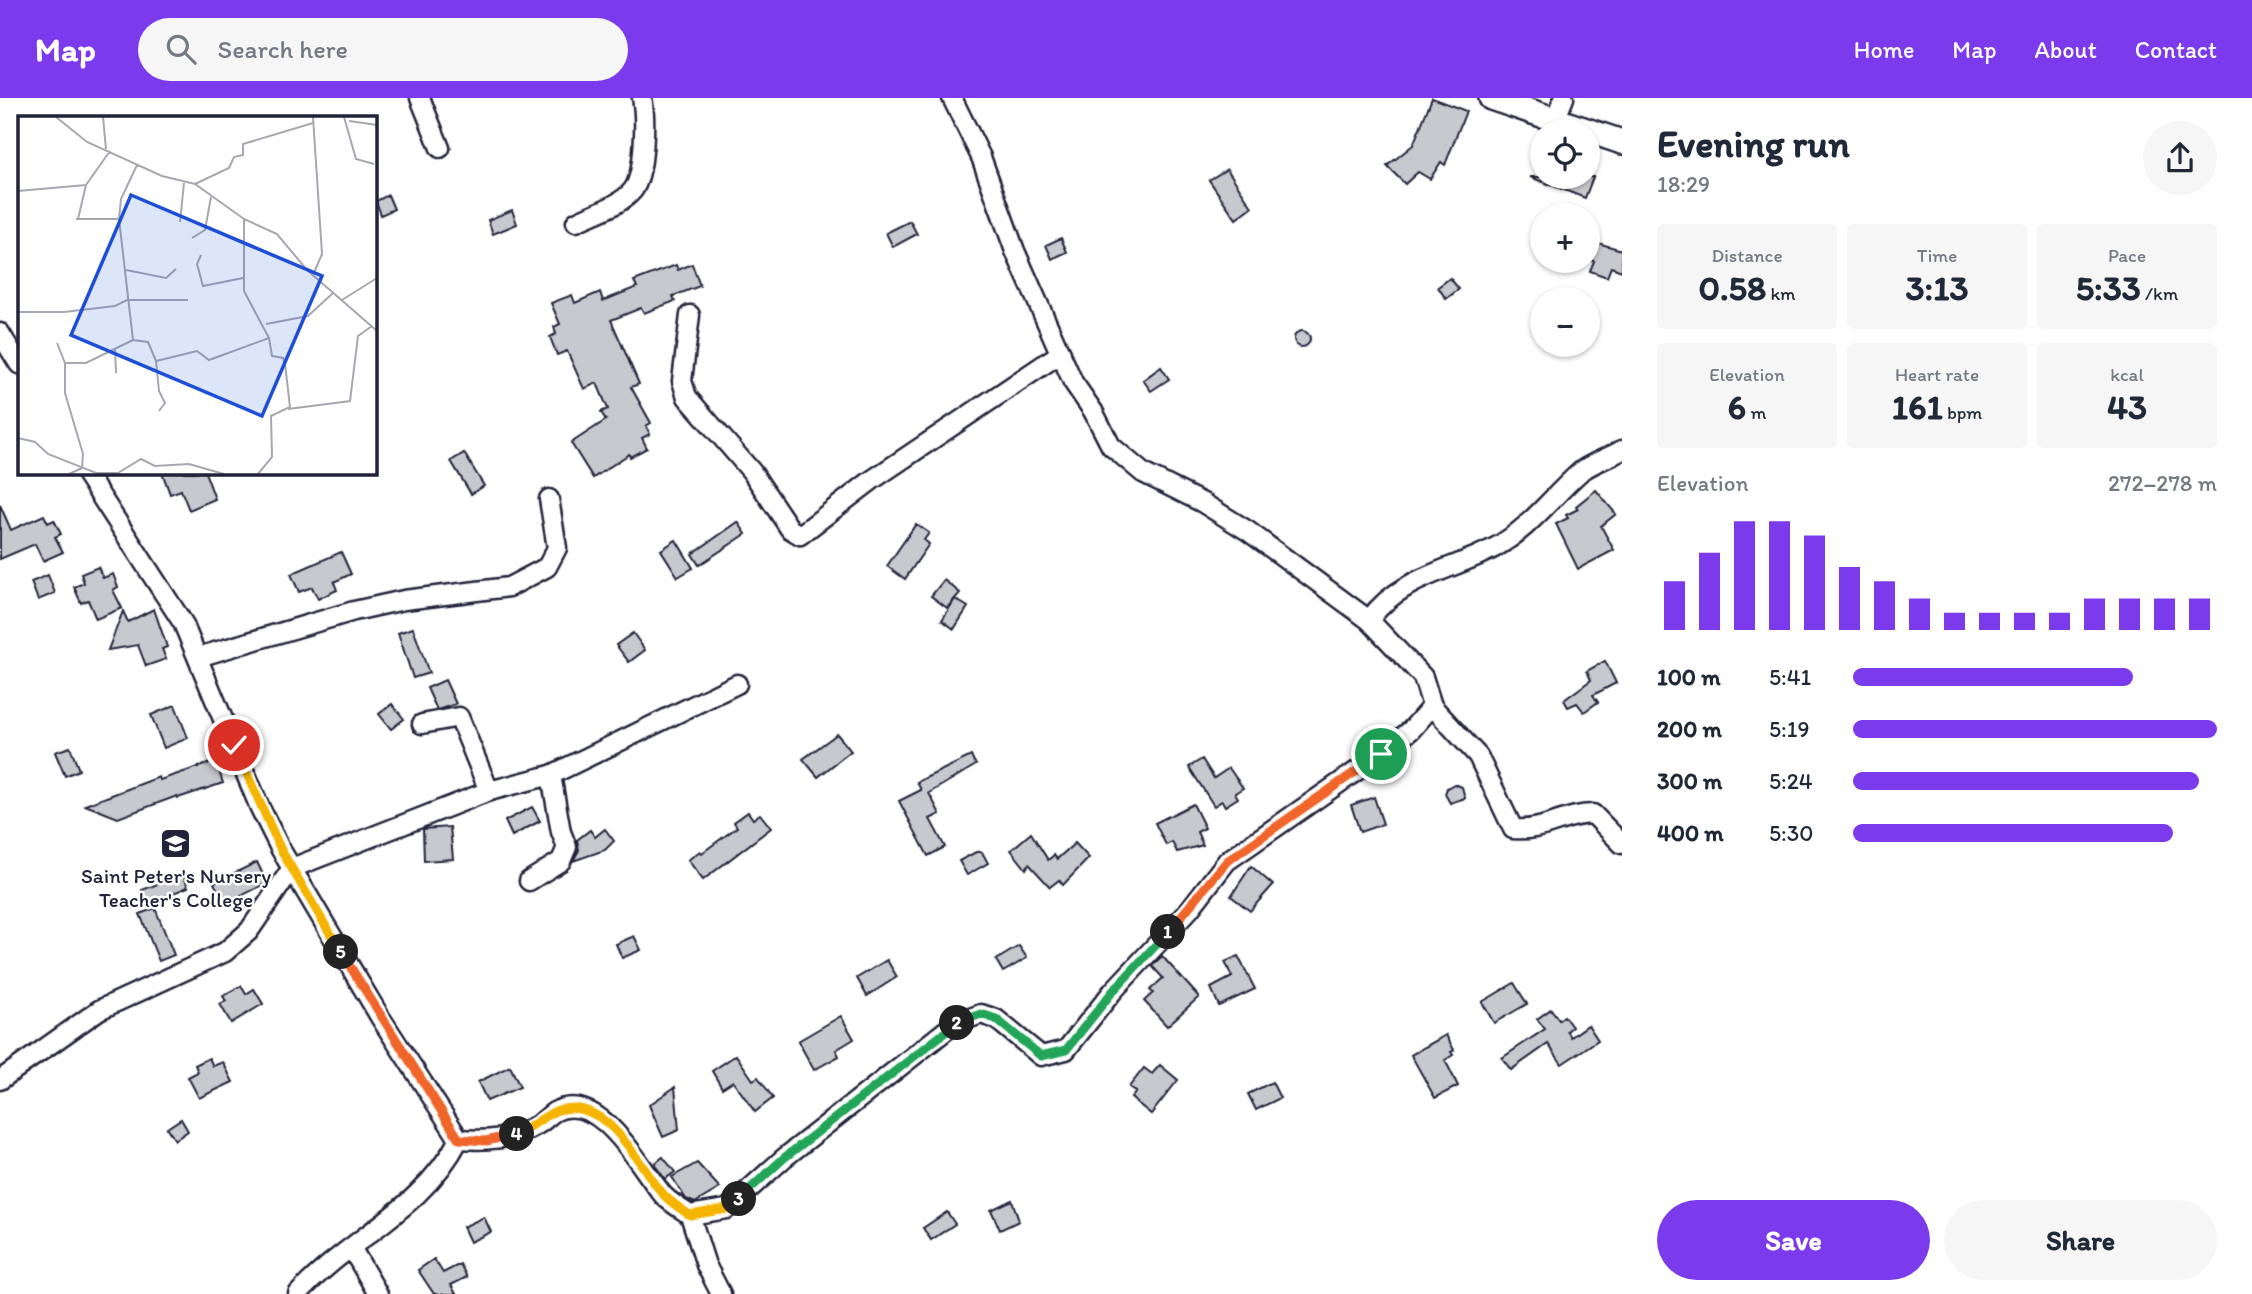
<!DOCTYPE html>
<meta charset="utf-8">
<style>
:root{--surface:#fff;--page:#f6f6f7;--text:#1f2937;--muted:#747a83;--accent:#7c3aed}
body{margin:0;font-family:Itim,sans-serif;background:var(--page);color:var(--text);height:100vh;display:flex;flex-direction:column;font-size:26px;white-space:nowrap}
*{box-sizing:border-box;margin:0}
p{font-size:23px;color:var(--muted)}
.icon{flex:none;width:38px;height:38px;fill:none;stroke:currentColor;stroke-width:2;stroke-linecap:round;stroke-linejoin:round}
.map{position:relative;flex:1;overflow:hidden}
.details{display:flex;flex-direction:column;background:var(--surface);width:630px}
.details>*{flex:none}
.buttons{position:absolute;left:1530px;top:21px;display:grid;gap:14px}
.buttons a{display:grid;place-items:center;width:70px;height:70px;border-radius:50%;background:var(--surface);box-shadow:0 2px 5px #0004;font-size:35px}
.pin{position:absolute;display:grid;place-items:center;width:60px;height:60px;color:#fff;margin:-30px;border:4px solid #fff;border-radius:50%;box-shadow:0 2px 7px #0007}
.km{position:absolute;width:35px;height:35px;margin:-18px;border-radius:50%;background:#222;color:#fff;font-size:19px;line-height:35px;text-align:center}
.round{display:grid;place-items:center;flex:none;width:74px;height:74px;border-radius:37px;background:var(--page)}
.headline{display:flex;align-items:center;justify-content:space-between;height:119px;padding:0 35px}
h1{font-size:38px;font-weight:700;line-height:52px}
.stats{display:grid;grid-template-columns:repeat(3,1fr);gap:10px;height:119px;padding:7px 35px}
.stats div{display:grid;align-content:center;border-radius:7px;background:var(--page);text-align:center}
.stats b{font-size:35px;font-weight:700}
.stats small{font-size:19px;font-weight:400}
.stats p{font-size:19px}
.chart{height:196px;padding:14px 35px}
.chart p{display:flex;justify-content:space-between}
.chart svg{width:100%;height:126px;margin-top:7px;stroke:var(--accent);stroke-width:6}
.cta{display:flex;gap:14px;margin-top:auto;padding:14px 35px}
.cta a{flex:1;height:80px;border-radius:42px;background:var(--accent);color:#fff;font-size:28px;font-weight:700;line-height:80px;text-align:center}
.cta a+a{background:var(--page);color:var(--text)}
ul{padding:0 35px;list-style:none;font-size:23px}
li{display:grid;grid-template-columns:112px 84px 1fr;align-items:center;height:52px}
li i{height:18px;border-radius:9px;background:var(--accent)}
header{display:flex;align-items:center;gap:42px;box-sizing:border-box;height:98px;padding:0 35px;background:var(--accent);color:#fff}
header strong{font-size:33px}
nav{display:flex;gap:38px;margin-inline-start:auto;font-size:24px}
.search{width:490px;height:63px;background:var(--page);display:flex;align-items:center;gap:18px;box-sizing:border-box;padding:0 24px;border-radius:38px;color:var(--muted);font-size:26px}
main{display:flex;flex:1;min-height:0}
.map>svg:first-child{display:block}
.building{fill:#c8c8cf;stroke:#22223b;stroke-width:2}
.lines{fill:none;stroke-linecap:round;stroke-linejoin:round}
.street-casing{stroke:#22223b;stroke-width:23}
.secondary-casing{stroke:#22223b;stroke-width:28}
.street{stroke:#fff;stroke-width:18}
.secondary{stroke:#fff;stroke-width:23}
.split-1-casing{stroke:#fff;stroke-width:14}
.split-2-casing{stroke:#fff;stroke-width:14}
.split-3-casing{stroke:#fff;stroke-width:14}
.split-4-casing{stroke:#fff;stroke-width:14}
.split-5-casing{stroke:#fff;stroke-width:14}
.split-6-casing{stroke:#fff;stroke-width:14}
.split-1{stroke:#f0652b;stroke-width:9}
.split-2{stroke:#22a559;stroke-width:9}
.split-3{stroke:#22a559;stroke-width:9}
.split-4{stroke:#f5b400;stroke-width:9}
.split-5{stroke:#f0652b;stroke-width:9}
.split-6{stroke:#f5b400;stroke-width:9}
.labels{text-anchor:middle;stroke-width:5;stroke-linejoin:round;paint-order:stroke}
.poi-label{font-size:21px;fill:#22223b;stroke:#fff}
.inset-road{fill:none;stroke:#a7a7b1;stroke-width:2}
.view{fill:#1d4ed8;fill-opacity:0.15;stroke:#1d4ed8;stroke-width:3.5}
.inset-edge{fill:none;stroke:#22223b;stroke-width:3.5}
</style>
<header>
<strong>Map</strong>
<div class="search"><svg class="icon" aria-label="search" viewBox="0 0 24 24"><circle cx="10" cy="10" r="6"/><path d="M15 15l6 6"/></svg>Search here</div>
<nav><a>Home</a><a>Map</a><a>About</a><a>Contact</a></nav>
</header>
<main>
<div class="map">
<svg width="1622" height="1196" viewBox="0 0 1622 1196">
<rect width="100%" height="100%" fill="#fff"/>
<filter id="ink" filterUnits="userSpaceOnUse"><feTurbulence type="fractalNoise" baseFrequency=".0143" numOctaves="2"/><feDisplacementMap in="SourceGraphic" scale="14" xChannelSelector="R" yChannelSelector="G"/><feConvolveMatrix kernelMatrix="1 2 1 2 8 2 1 2 1" color-interpolation-filters="sRGB"/></filter>
<g filter="url(#ink)">
<g class="building">
<path d="M1432,0l34,13 -21,54 -4,-3 -11,17 -12,-7 -13,12 -18,-18 26,-21z"/>
<path d="M1227,71l25,38 -16,12 -27,-39z"/>
<path d="M1530,79h63l-8,21z"/>
<path d="M388,97l6,14 -13,6 -5,-14z"/>
<path d="M512,112l5,14 -24,10 -5,-14z"/>
<path d="M910,123l7,13 -24,13 -7,-14z"/>
<path d="M1061,140l6,14 -15,7 -6,-14z"/>
<path d="M1587,142l35,10v21l-11,-4 -4,10 -17,-6 4,-10 -7,-3z"/>
<path d="M692,166l8,22 -27,10 2,5 -31,12 -3,-5 -30,12 28,64 -8,3 20,36 -5,3 4,8 -8,4 5,10 -17,9 -1,-3 -36,24 -22,-35 35,-23 -5,-8 7,-3 -11,-26 -13,6 -17,-38 -10,4 -7,-18 6,-3 -2,-7 6,-3 -9,-21 21,-8 3,8 25,-11 3,9 34,-14 -3,-6 42,-16 2,5z"/>
<path d="M1450,180l9,11 -13,10 -8,-12z"/>
<circle cx="1302" cy="241" r="8"/>
<path d="M1161,269l8,12 -18,12 -8,-11z"/>
<path d="M464,355l20,33 -13,8 -20,-33z"/>
<path d="M162,374h43l10,27 -26,11 -8,-20 -11,4z"/>
<path d="M1596,392l20,24 -15,12 13,24 -36,19 -22,-45 12,-6 -2,-3 12,-6 -2,-3z"/>
<path d="M0,407l11,25 33,-15 4,8 6,-3 7,14 -6,3 8,15 -20,9 -8,-17 -35,15z"/>
<path d="M738,424l8,12 -47,31 -7,-11z"/>
<path d="M916,426l13,9 -5,7 5,4 -24,35 -18,-13z"/>
<path d="M676,442l17,28 -15,9 -17,-27z"/>
<path d="M341,454l10,22 -17,8 3,8 -19,9 -6,-12 -13,5 -8,-18z"/>
<path d="M98,469l5,11 10,-4 5,13 -5,3 9,18 -26,11 -8,-19 -7,3 -7,-16 10,-4 -3,-9z"/>
<path d="M48,477l7,18 -17,7 -7,-18z"/>
<path d="M944,482l16,13 -13,15 -16,-12z"/>
<path d="M955,501l13,8 -14,22 -12,-9z"/>
<path d="M154,511l13,38 -5,2 4,10 -20,7 -8,-21 -30,5 15,-39 5,11z"/>
<path d="M413,530l16,45 -16,5 -15,-45z"/>
<path d="M633,535l12,17 -16,12 -13,-17z"/>
<path d="M1605,563l11,22 -23,12 5,7 -14,10 -7,-9 -9,4 -4,-7 27,-20 -4,-9z"/>
<path d="M445,582l11,24 -19,6 -10,-22z"/>
<path d="M392,606l12,15 -13,10 -12,-15z"/>
<path d="M175,607l13,33 -24,10 -13,-33z"/>
<path d="M837,636l14,17 -33,26 -15,-18z"/>
<path d="M70,649l9,23 -14,6 -10,-24z"/>
<path d="M971,658l5,9 -47,28 11,21 -10,5 15,28 -17,9 -29,-55 22,-11 -4,-8z"/>
<path d="M1202,661l12,19 15,-10 14,20 -8,5 3,5 -13,8 -3,-5 -8,5 -25,-39z"/>
<path d="M216,663l7,22 -45,15 -1,-2 -59,22 -33,-13 74,-28 1,3z"/>
<path d="M1454,686l8,3 3,11 -15,5 -5,-9 2,-6z"/>
<path d="M1374,699l9,27 -23,8 -9,-27z"/>
<path d="M1193,706l12,24 -8,4 6,13 -26,7 -5,-10 -6,3 -11,-22z"/>
<path d="M532,709l8,14 -28,15 -7,-15z"/>
<path d="M748,714l5,7 7,-5 11,14 -68,52 -15,-20 12,-9 2,2 35,-26 -3,-5z"/>
<path d="M450,729l3,32 -29,2 -1,-32z"/>
<path d="M605,731l9,12 -9,9 -32,11 6,-11 -2,-10 13,-10 5,7z"/>
<path d="M1031,735l17,27 6,-5 3,4 18,-16 14,15 -26,27 -4,-5 -9,7 -21,-23 -3,5 -15,-19z"/>
<path d="M976,754h6l6,11 -21,12 -8,-14z"/>
<path d="M257,764l10,21 -42,21 -11,-21z"/>
<path d="M1251,768l22,19 -23,26 -19,-15z"/>
<path d="M183,776l5,13 -41,17 -5,-14z"/>
<path d="M155,810l19,47 -15,6 -19,-47z"/>
<path d="M634,838l7,14 -19,8 -6,-14z"/>
<path d="M1019,848l8,12 -24,14 -7,-12z"/>
<path d="M1162,858l37,41 -32,29 -23,-25 9,-8 -3,-3 13,-12 -11,-12z"/>
<path d="M1238,858l17,33 -36,17 -8,-18 21,-11 -7,-15z"/>
<path d="M887,862l10,17 -30,19 -10,-18z"/>
<path d="M1514,885l13,21 -33,19 -12,-21z"/>
<path d="M241,888l5,8 8,-5 9,15 -32,19 -11,-19 6,-3 -3,-5z"/>
<path d="M1551,911l8,11 5,-4 8,11 -5,4 4,6 17,-12 10,15 -36,24 -14,-20 -37,26 -9,-12 43,-29 -8,-10z"/>
<path d="M841,918l13,23 -18,11 3,6 -25,14 -16,-29z"/>
<path d="M1446,937l8,15 -3,2 2,3 -8,5 13,26 -23,12 -24,-43z"/>
<path d="M736,957l17,25 5,-3 15,21 -18,14 -22,-31 -11,7 -10,-17z"/>
<path d="M209,960l4,8 10,-4 10,20 -34,16 -11,-21 10,-5 -3,-7z"/>
<path d="M1160,967l18,15 -27,34 -20,-16 5,-6 -7,-5 15,-19 8,6z"/>
<path d="M510,968l10,21 -33,14 -9,-19z"/>
<path d="M1272,984l8,16 -24,12 -8,-16z"/>
<path d="M675,989l4,43 -16,7 -14,-32z"/>
<path d="M181,1021l7,12 -13,9 -8,-12z"/>
<path d="M663,1059l12,15 -10,7 -11,-15z"/>
<path d="M697,1065l23,25 -25,15 -9,-4 -14,-22z"/>
<path d="M1012,1102l7,21 -19,9 -9,-20z"/>
<path d="M947,1114l8,12 -24,16 -8,-12z"/>
<path d="M484,1119l7,15 -21,10 -7,-15z"/>
<path d="M434,1161l9,14 17,-9 7,13 -16,8 5,9h-22l-16,-24z"/>
</g>
<g class="lines">
<defs>
<g id="street">
<path d="M420,0l20,50"/>
<path d="M1555,22l9,-22"/>
<path d="M576,124c18,-9 44,-16 57,-32 12,-16 13,-73 9,-92"/>
<path d="M690,217l-8,66 5,16 65,75 38,57 10,6 72,-55 189,-127"/>
<path d="M0,235l19,31"/>
<path d="M85,374l98,151 77,185 21,42 99,167 79,122c28,2 53,1 78,-14 6,-3 11,-9 17,-13 46,-25 86,57 110,84 7,7 17,13 26,19l37,-6 57,-51 170,-134 27,-10 15,5 45,37 25,-6 47,-59 76,-81 38,-49 154,-107 30,-24 21,-24 -9,-29 -54,-57 -121,-89 -45,-28 -60,-30 -32,-27 -18,-35 -20,-29 -58,-131 -34,-94 -29,-59"/>
<path d="M1369,522c31,-43 81,-49 125,-72 34,-18 57,-50 85,-75 11,-10 30,-15 43,-23"/>
<path d="M198,559l156,-46 50,-11 105,-13 38,-20 10,-19 -8,-49"/>
<path d="M1432,608l46,50 35,73c32,3 50,-15 80,-15l29,30"/>
<path d="M422,626l37,-7 30,74"/>
<path d="M529,783l32,-20 6,-14 -6,-15 -10,-57"/>
<path d="M0,982l99,-70 126,-58 24,-21 43,-63 197,-77 62,-16 186,-91"/>
<path d="M690,1117l16,50 15,29"/>
<path d="M352,1151l26,45"/>
<path d="M298,1196c51,-56 125,-84 161,-155"/>
</g>
<path id="secondary" d="M1491,0l131,44"/>
</defs>
<use href="#street" class="street-casing"/>
<use href="#secondary" class="secondary-casing"/>
<use href="#street" class="street"/>
<use href="#secondary" class="secondary"/>
</g>
</g>
<g class="lines" filter="url(#ink)">
<defs>
<path id="split-1" d="M1168,834l59,-71 154,-107"/>
<path id="split-2" d="M957,925l24,-9 15,5 45,37 25,-6 47,-59 55,-59"/>
<path id="split-3" d="M739,1101l45,-41 173,-135"/>
<path id="split-4" d="M517,1036c12,-5 31,-21 41,-24 51,-14 79,55 106,85 7,8 17,14 26,20l37,-6 12,-10"/>
<path id="split-5" d="M341,854l118,187 27,2 31,-7"/>
<path id="split-6" d="M234,647l47,105 60,102"/>
</defs>
<use href="#split-1" class="split-1-casing"/>
<use href="#split-2" class="split-2-casing"/>
<use href="#split-3" class="split-3-casing"/>
<use href="#split-4" class="split-4-casing"/>
<use href="#split-5" class="split-5-casing"/>
<use href="#split-6" class="split-6-casing"/>
<use href="#split-1" class="split-1"/>
<use href="#split-2" class="split-2"/>
<use href="#split-3" class="split-3"/>
<use href="#split-4" class="split-4"/>
<use href="#split-5" class="split-5"/>
<use href="#split-6" class="split-6"/>
</g>
<defs>
<symbol id="school-square" viewBox="-11 -11 22 22"><rect x="-9" y="-9" width="18" height="18" rx="4" fill="#22223b" stroke="#fff"/><path d="M0-5L7-2L0 1L-7-2ZM-4 1L0 2.5L4 1V4Q0 6-4 4Z" fill="#fff"/></symbol>
</defs>
<g fill-rule="evenodd">
<use href="#school-square" x="158" y="728" width="35" height="35"/>
</g>
<g class="labels">
<g class="poi-label">
<text x="176" y="785">Saint Peter's Nursery<tspan x="176" dy="24">Teacher's College</tspan></text>
</g>
</g>
<g transform="translate(18 18)">
<rect width="359" height="359" fill="#fff"/>
<path class="inset-road" d="M38,1l31,25 75,34 33,8 49,35 33,15 30,36 70,61M85,1l3,32M326,1l12,42 18,5M331,5l28,4M119,49l-16,34 -2,20 14,121 15,2 8,19 41,-10 12,9 60,-22 -25,-47v-72M177,68l34,-16 5,-11 9,-2v-11l70,-21M0,75l68,-6M58,103h43M60,103l8,-34 24,-34M162,106l4,-39M174,122l13,-8 6,-33M183,139l-4,9 6,22 40,-8M108,154l40,8 10,-9M295,159l9,-21 -9,-137M324,184l35,-22M0,196h46l51,-6 12,-6h61M248,208l42,-8 25,-23M39,227l8,20h21l47,-23M97,232l1,25M138,245l3,30 6,12 -6,8M47,247v30l18,61 -1,14 -13,6M270,293l62,-8 8,-65 14,-10M0,322l17,4 13,12 48,19h22l23,-14 14,7 34,-2 35,10M240,358l14,-17 -1,-41 19,-9 -5,-43 -2,-6 -11,-2 -3,-18"/>
<path class="view" d="M113,79l191,81 -60,140 -191,-81z"/>
<rect width="359" height="359" class="inset-edge"/>
</g>
</svg>
<div class="buttons">
<a><svg class="icon" aria-label="locate" viewBox="0 0 24 24"><circle cx="12" cy="12" r="6"/><path d="M12 2v4M12 18v4M2 12h4M18 12h4"/></svg></a>
<a>+</a>
<a>−</a>
</div>
<div class="pin" style="left:1381px;top:656px;background:#1e9e55"><svg class="icon" aria-label="arrive" viewBox="0 0 24 24"><path d="M6 21V4h12l-3 4 3 4H6"/></svg></div>
<div class="pin" style="left:234px;top:647px;background:#d93025"><svg class="icon" aria-label="check" viewBox="0 0 24 24"><path d="M5 12l5 5 9-10"/></svg></div>
<b class="km" style="left:1168px;top:834px">1</b>
<b class="km" style="left:957px;top:925px">2</b>
<b class="km" style="left:739px;top:1101px">3</b>
<b class="km" style="left:517px;top:1036px">4</b>
<b class="km" style="left:341px;top:854px">5</b>
</div>
<section class="details">
<div class="headline"><div><h1>Evening run</h1><p>18:29</p></div><a class="round"><svg class="icon" aria-label="share" viewBox="0 0 24 24"><path d="M12 15V3M7 8l5-5 5 5M5 13v7h14v-7"/></svg></a></div>
<div class="stats">
<div><p>Distance</p><b>0.58<small> km</small></b></div>
<div><p>Time</p><b>3:13</b></div>
<div><p>Pace</p><b>5:33<small> /km</small></b></div>
</div>
<div class="stats">
<div><p>Elevation</p><b>6<small> m</small></b></div>
<div><p>Heart rate</p><b>161<small> bpm</small></b></div>
<div><p>kcal</p><b>43</b></div>
</div>
<div class="chart"><p><span>Elevation</span>272–278 m</p>
<svg viewBox="0 0 160 44" preserveAspectRatio="none"><path d="M5 44V27M15 44V17M25 44V6M35 44V6M45 44V11M55 44V22M65 44V27M75 44V33M85 44V38M95 44V38M105 44V38M115 44V38M125 44V33M135 44V33M145 44V33M155 44V33"/></svg>
</div>
<ul>
<li><b>100 m</b>5:41<i style="width:77%"></i></li>
<li><b>200 m</b>5:19<i style="width:100%"></i></li>
<li><b>300 m</b>5:24<i style="width:95%"></i></li>
<li><b>400 m</b>5:30<i style="width:88%"></i></li>
</ul>
<div class="cta"><a>Save</a><a>Share</a></div>
</section>
</main>
